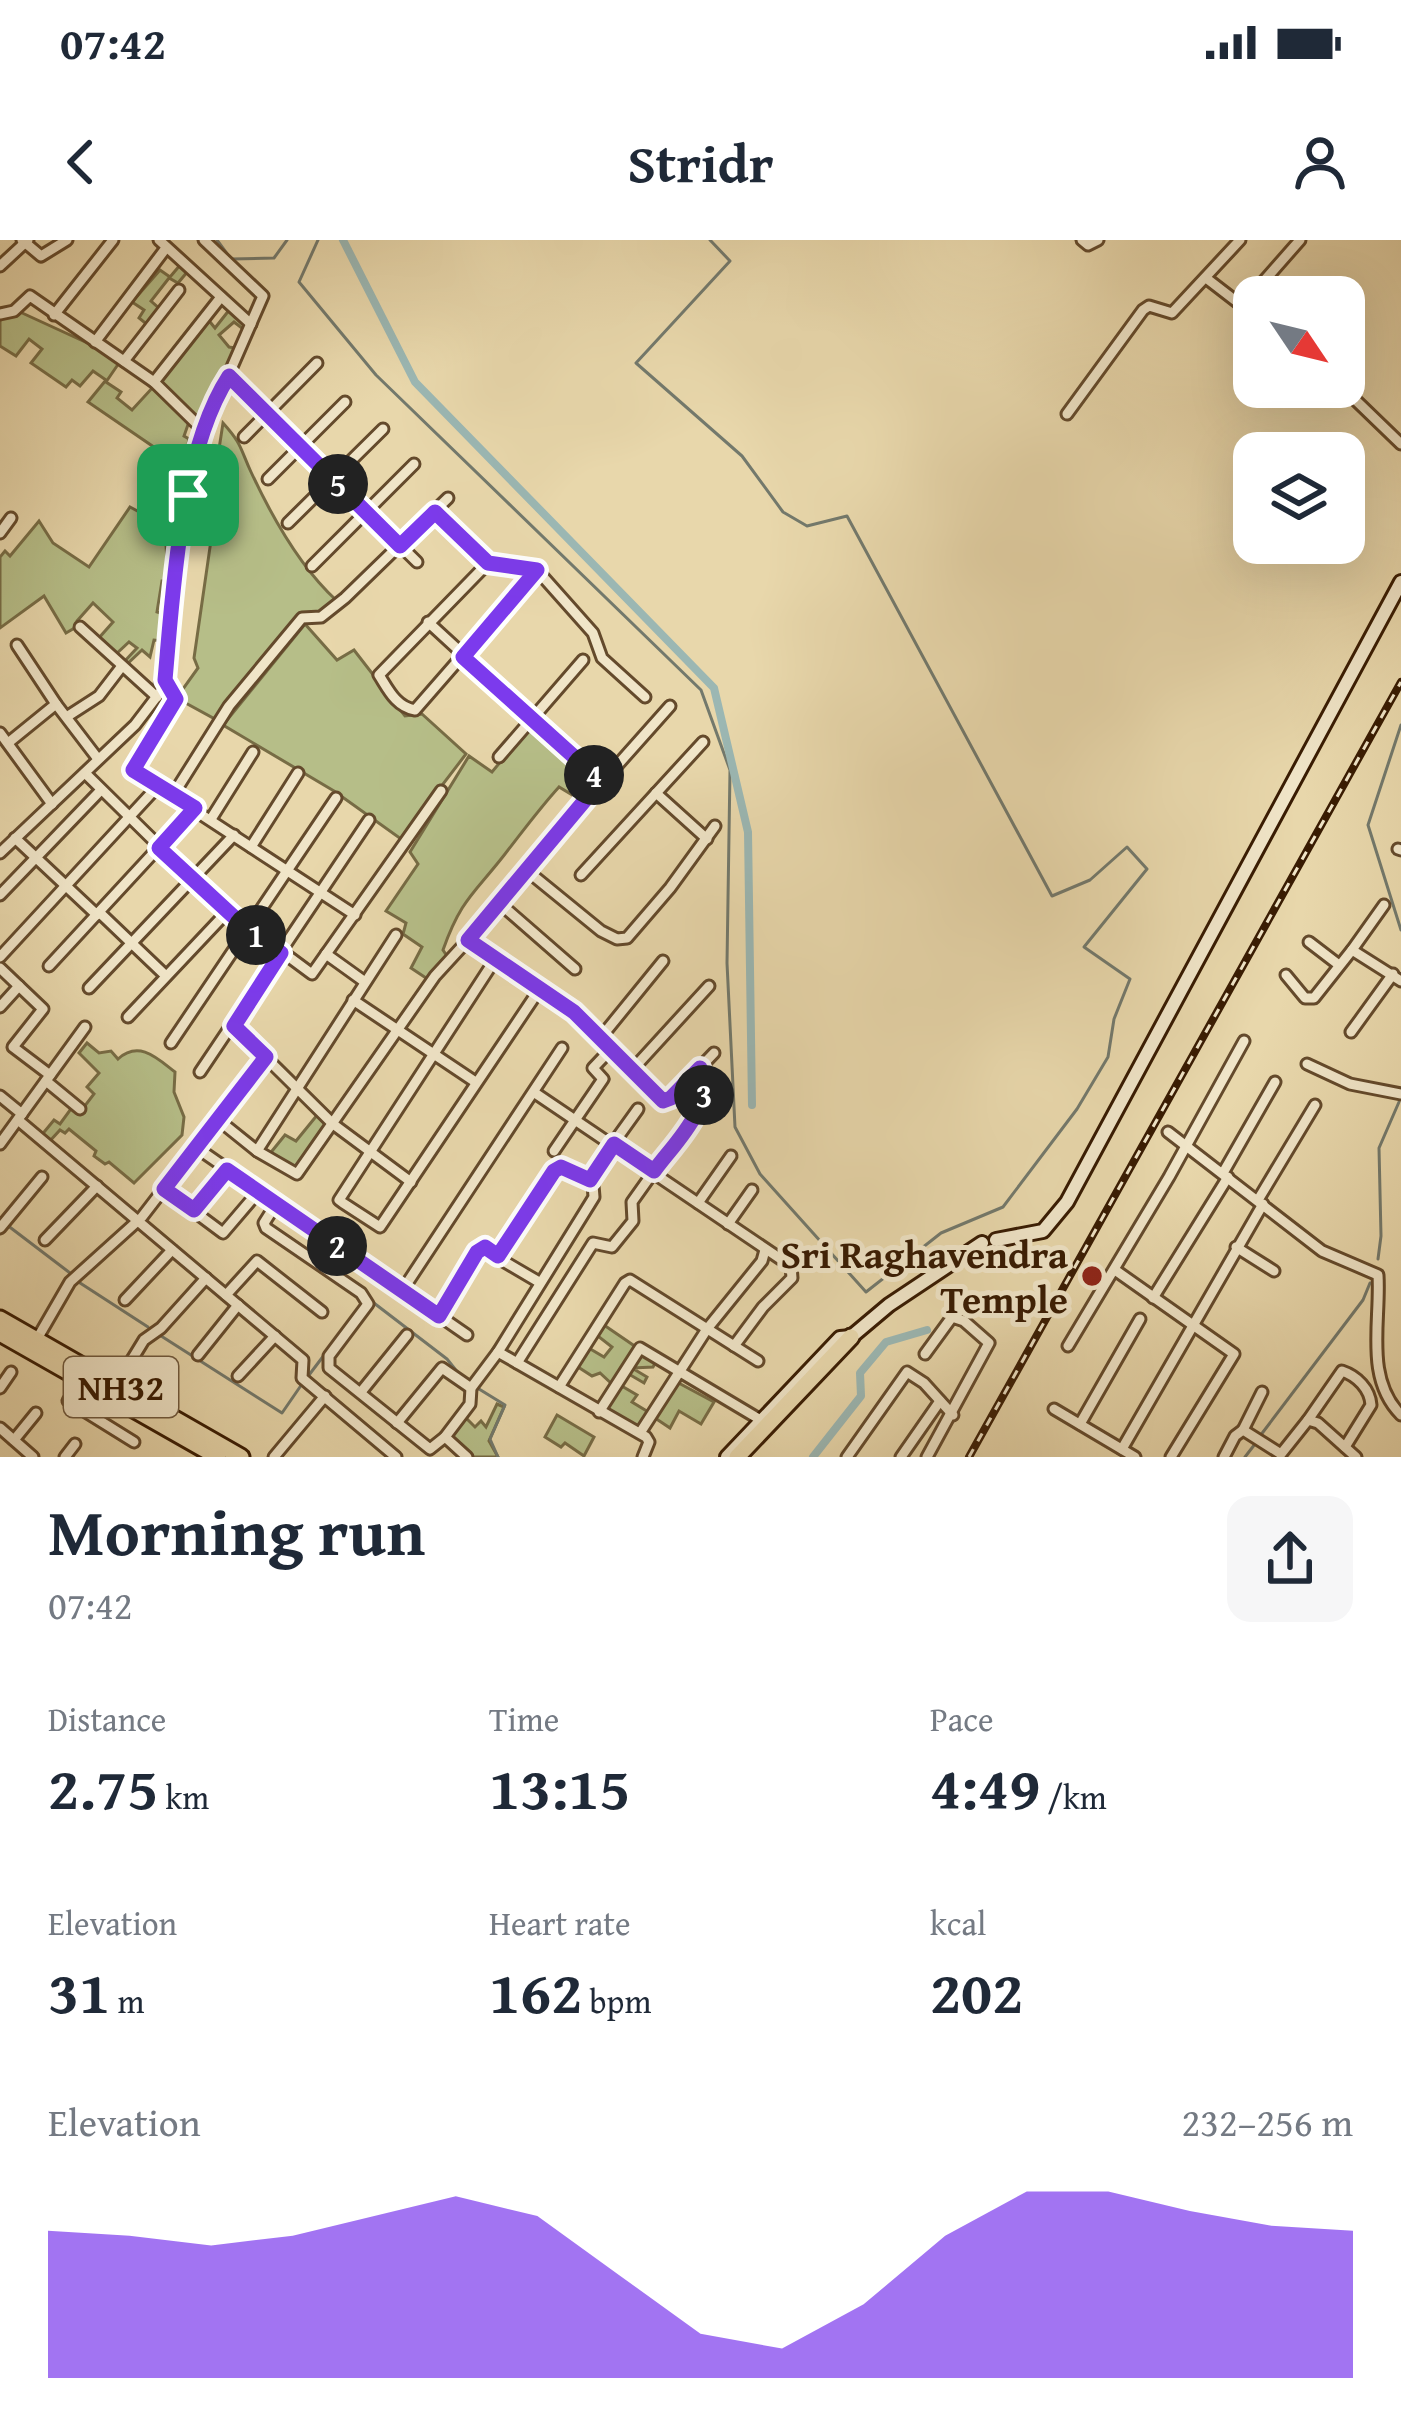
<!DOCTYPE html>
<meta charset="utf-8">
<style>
:root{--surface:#fff;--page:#f6f6f7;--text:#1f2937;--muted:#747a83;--accent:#7c3aed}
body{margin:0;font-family:"Gentium Book Plus",serif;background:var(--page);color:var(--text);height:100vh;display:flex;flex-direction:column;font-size:45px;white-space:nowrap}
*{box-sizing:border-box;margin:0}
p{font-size:39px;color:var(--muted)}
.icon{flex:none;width:66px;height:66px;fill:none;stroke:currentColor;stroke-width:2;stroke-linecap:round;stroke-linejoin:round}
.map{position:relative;height:1217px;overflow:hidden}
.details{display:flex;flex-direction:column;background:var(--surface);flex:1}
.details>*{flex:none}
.needle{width:78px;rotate:125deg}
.controls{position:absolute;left:1233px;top:36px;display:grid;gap:24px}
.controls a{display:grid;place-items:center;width:132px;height:132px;border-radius:24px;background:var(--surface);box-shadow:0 12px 48px #0002;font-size:60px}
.pin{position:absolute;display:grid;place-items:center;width:102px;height:102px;color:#fff;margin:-51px;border-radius:24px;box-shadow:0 6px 18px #0006}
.km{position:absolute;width:60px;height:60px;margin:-30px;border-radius:50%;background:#222;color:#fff;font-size:33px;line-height:60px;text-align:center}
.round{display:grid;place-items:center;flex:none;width:126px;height:126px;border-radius:24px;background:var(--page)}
.summary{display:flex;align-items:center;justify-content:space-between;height:204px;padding:0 48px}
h1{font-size:66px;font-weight:700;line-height:90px}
.figures{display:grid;grid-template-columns:repeat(3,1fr);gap:18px;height:204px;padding:12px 48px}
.figures div{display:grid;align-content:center}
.figures b{font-size:60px;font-weight:700}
.figures small{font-size:33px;font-weight:400}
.figures p{font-size:33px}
.chart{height:336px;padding:24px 48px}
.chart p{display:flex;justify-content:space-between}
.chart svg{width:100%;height:216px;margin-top:12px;fill:var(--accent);opacity:.7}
.status{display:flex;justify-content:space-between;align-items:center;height:84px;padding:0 60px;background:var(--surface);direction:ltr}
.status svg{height:33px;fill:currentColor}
header{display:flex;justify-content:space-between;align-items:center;height:156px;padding:0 48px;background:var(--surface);font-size:54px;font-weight:700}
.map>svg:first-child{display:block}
.green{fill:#b6be88;stroke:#776c45;stroke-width:3}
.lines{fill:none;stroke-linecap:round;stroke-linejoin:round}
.stream{stroke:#73796c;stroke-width:3}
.canal{stroke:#9bb7b3;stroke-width:8}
.street-casing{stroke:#644a2c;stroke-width:15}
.secondary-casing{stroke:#381b02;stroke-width:18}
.highway-casing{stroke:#381b02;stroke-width:21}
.street{stroke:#f0e5c8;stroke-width:9}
.secondary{stroke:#f0e5c8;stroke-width:12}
.highway{stroke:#e8d7ab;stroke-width:15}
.rail-casing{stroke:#381b02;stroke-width:8}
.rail{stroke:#f0e5c8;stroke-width:3;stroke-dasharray:9;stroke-linecap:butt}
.route-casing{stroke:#fff;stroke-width:24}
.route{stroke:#7c3aed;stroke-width:15}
.poi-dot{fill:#8f2418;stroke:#f0e5c8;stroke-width:4.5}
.labels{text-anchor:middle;stroke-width:10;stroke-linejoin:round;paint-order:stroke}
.shield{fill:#f0e5c8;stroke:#6f583d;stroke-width:3}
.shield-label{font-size:36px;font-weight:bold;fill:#381b02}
.poi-label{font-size:39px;font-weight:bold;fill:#381b02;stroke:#f0e5c8;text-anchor:end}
</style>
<div class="status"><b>07:42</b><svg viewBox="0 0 49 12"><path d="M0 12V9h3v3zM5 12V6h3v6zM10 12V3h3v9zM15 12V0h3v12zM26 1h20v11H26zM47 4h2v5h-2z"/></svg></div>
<header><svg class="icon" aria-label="back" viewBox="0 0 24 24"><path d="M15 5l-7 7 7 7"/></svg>Stridr<svg class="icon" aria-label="person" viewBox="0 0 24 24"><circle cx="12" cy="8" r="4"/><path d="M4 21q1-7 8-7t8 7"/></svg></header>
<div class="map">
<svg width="1401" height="1217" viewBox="0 0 1401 1217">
<rect width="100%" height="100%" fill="#e8d7ab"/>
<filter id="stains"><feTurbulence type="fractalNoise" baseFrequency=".00167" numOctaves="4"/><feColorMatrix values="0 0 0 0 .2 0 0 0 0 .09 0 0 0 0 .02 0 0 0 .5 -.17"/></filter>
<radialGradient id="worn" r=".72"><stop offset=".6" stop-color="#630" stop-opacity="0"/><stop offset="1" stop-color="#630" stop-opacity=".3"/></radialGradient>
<g class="green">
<path d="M181,24l7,7 -10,12 -9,-5 -18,23 10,9 -12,16 -10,-8 5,-8 -12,-8 28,-32 10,7z"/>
<path d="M230,69l20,17 -3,6 -13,-10 -15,13 10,12 6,1 5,-6 -37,87 -45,-46 48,-66 9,11z"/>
<path d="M20,72l74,34 25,17 -13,19 15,10 -4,6 15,12 22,-24 36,33 -6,17 5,3 -3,16 11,4 -11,30 1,-8 -7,-1 -4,9 2,13 8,3 -6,20 -17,-5 -11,-18 12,-14 -3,-4 6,-10 -11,-8 8,-12 -76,-52 18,-22 -13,-9 -13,15 -8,-6 -6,7 -35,-24 11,-14 -13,-10 -13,17 -16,-10v-30z"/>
<path d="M223,183c19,21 17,25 28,49 21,45 49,95 85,128l-18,13h-18l-85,106 -33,-18 -2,-8 18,-25 -4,-10 26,-180 -5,-3z"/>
<path d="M130,267l48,26 -2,13 -10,-1 1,16 8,5 -1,15h-12l-5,31 13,4 -6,71 -7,9 -5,-5 14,-50 -12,-1 -4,17 -8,-7 -16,15 -3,-2 14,-15 -8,-6 -14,13 -17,-16 15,-17 -20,-19 -16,18 1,5 -12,7 -22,-37 -44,32v-71l5,-6 5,5 29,-35 14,22 36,24z"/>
<path d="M305,384l32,36 17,-10 51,66 17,-2 44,40 -65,85 -67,-48 -111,-66z"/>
<path d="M530,486l64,54 -15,19 -20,-12c-20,22 -36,44 -54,67 -31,40 -44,45 -62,96l4,6 -18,24 -18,-12 11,-21 -19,-13 3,-11 -20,-12 32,-47 -8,-12 59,-96 23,16z"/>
<path d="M87,803l12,10 12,-2 7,8c21,-19 39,-1 57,13l-1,20 10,25 -2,18 -48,48 -25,-21 -4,2 -11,-8 2,-5 -27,-22 -4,4 -5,-3 -12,13 -8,-6 14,-17 6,4 13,-18 8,5 13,-17 -7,-7 12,-14 -20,-20z"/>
<path d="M318,874l12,12 -30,45 -32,-15 17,-21 11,6z"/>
<path d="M601,1083l35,24 -23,38 -13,-12 -8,3 -17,-11 12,-18 17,10 8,-10 -18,-14z"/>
<path d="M640,1108l18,10 -5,9 -21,1 15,9 -3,6 -17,-10 -7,12 17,10 -5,7 18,11 23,-33 41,22 -13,22 -22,-13 -9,17 -15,-10 -11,14 -44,-22z"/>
<path d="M497,1164l7,3 -15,34 9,16h-31l-18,-21 13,-22 13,13 6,-6 5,6z"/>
<path d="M557,1175l37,22 -10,19 -19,-13 -4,4 -16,-10z"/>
</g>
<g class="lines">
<g class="stream">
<path d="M217,0l14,19 43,-1 13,-18"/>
<path d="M318,0l-19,42 77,93 325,315 29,80 -3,193 8,164 25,47 106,118 75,-59 62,-26 74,-98 31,-52 6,-38 16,-40 -46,-32 63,-78 -20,-22 -37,33 -38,16 -205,-380 -40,10 -24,-14 -41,-56 -106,-93 94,-102 -20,-21"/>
<path d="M1401,485l-33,100 33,105"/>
<path d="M7,985l63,48"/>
<path d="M1378,1019l3,-23 -2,-88 20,-46"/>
<path d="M77,1041l71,46"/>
<path d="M370,1060l77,59 12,15"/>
<path d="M158,1094l124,79 20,-29"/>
<path d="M309,1135l53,-70"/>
<path d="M479,1149l26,16 -15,34 8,18"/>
<path d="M1260,1196l103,-136 7,-17"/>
<path d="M1245,1217l10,-13"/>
</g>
<g class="canal">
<path d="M343,0l72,142 299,306 34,144 4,273"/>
<path d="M813,1217l48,-61 -1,-23 26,-31 41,-12"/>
</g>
<defs>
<g id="street">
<path d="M22,0l19,16 26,-16"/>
<path d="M159,0l92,84"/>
<path d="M1082,0l6,5 10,-5"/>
<path d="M0,26l28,-26"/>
<path d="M1206,38l48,37"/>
<path d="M1242,66l58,-66"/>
<path d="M0,74l14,-3 16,-15 124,86 50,49"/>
<path d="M54,75l59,-75"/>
<path d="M95,102l71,-94"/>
<path d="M124,121l55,-71"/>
<path d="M229,136l188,186"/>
<path d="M154,142l67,-85"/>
<path d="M1342,147l59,57"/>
<path d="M1067,174l76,-104 6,-4 23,7 68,-73"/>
<path d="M244,197l73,-74"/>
<path d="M268,239l77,-77"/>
<path d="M435,272l53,51 49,7 56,63 9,25 43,39"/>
<path d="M288,283l95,-94"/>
<path d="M0,293l11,-15"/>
<path d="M488,323l-109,112c9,14 17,32 36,35l122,-140"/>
<path d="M312,326l102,-102"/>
<path d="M428,382l173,159"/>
<path d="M80,387l77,70"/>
<path d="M17,405l39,59"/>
<path d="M165,440l10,19 -42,71 222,145"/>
<path d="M68,476l31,-20 23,-30"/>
<path d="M0,493l52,71"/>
<path d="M8,503l48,-39 42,55"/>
<path d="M499,517l84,-97"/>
<path d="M85,533l133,131 94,70 129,-183"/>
<path d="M656,553l51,46"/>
<path d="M173,555l56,-89 73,-88 19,-1 24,-19 103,-100"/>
<path d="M211,579l42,-67"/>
<path d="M15,598l82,77"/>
<path d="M251,607l47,-74"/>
<path d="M1398,609l3,1"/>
<path d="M0,613l135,-128 29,-38 16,-158 24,-98 59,-135 -59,-56"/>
<path d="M525,629l145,-163"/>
<path d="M581,635l122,-133"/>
<path d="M0,655l101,-105"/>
<path d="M497,661l78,68"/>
<path d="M99,672l67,64"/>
<path d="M1309,702l30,23"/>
<path d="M1352,710l32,-45"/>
<path d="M326,714l39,28"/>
<path d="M0,717l157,-170"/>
<path d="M496,718l-157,242 4,3 37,24 159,-237"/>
<path d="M49,726l146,-158"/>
<path d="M0,728l43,41 -30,38 37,28"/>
<path d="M1286,735l19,23h9l38,-48 49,31"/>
<path d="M89,748l145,-153"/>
<path d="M353,760l121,81"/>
<path d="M0,767l19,-21"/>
<path d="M128,777l99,-105"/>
<path d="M234,786l99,98 78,58"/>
<path d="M1351,792l42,-58"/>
<path d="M602,796l61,-75"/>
<path d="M171,803l165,-245"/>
<path d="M714,813l-43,45 -8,3 -89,-89 -106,-72 57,-71 76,62 16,8 10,-1 43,-50 45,-62"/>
<path d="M1307,824l43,20 51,10"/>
<path d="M633,829l76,-83"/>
<path d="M200,832l169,-252"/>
<path d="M46,841l34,28"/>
<path d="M535,853l256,173 1,12 -29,29 -29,39"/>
<path d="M0,856l22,18"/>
<path d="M216,878l41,33 40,23 138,-198 33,-36"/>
<path d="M18,880l285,240 -1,18 94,79"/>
<path d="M1168,892l154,119 56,24c3,46 -14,103 23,140"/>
<path d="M0,904l85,-117"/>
<path d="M197,908l270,187"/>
<path d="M257,911l139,-216"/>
<path d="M554,911l49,-72 -10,-11 20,-21"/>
<path d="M1223,933l52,-91"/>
<path d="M164,949l59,44 35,-41"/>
<path d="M1258,960l57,-95"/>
<path d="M698,963l33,-47"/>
<path d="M276,964l-12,19 2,5 95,65 7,11 -39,52v12l101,81 15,-12 25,-33 1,-16 27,-36 96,-155 -2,-24 46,-64"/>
<path d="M194,970l33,-40"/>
<path d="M728,984l24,-34"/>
<path d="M0,988l42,-51"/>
<path d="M45,1000l52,-54"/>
<path d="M1236,1007l38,24"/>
<path d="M498,1016l56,-85 7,-4 29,13"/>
<path d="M1115,1030l119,84 -63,103"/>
<path d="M402,1051l160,-243"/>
<path d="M226,1055l31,-34 65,51"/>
<path d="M1153,1058l75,-121"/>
<path d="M125,1060l47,-50"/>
<path d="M439,1076l42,-68 58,34"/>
<path d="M37,1099l33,-57 72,-65 124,-161"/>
<path d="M1068,1106l101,-169 75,-136"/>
<path d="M498,1112l148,85 3,5 -6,15"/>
<path d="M925,1114l27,-37 12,4 25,22 -62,114"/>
<path d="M198,1115l40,-50"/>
<path d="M517,1123l76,-120 19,4 21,-26 -1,-19 69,-97 5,-15 -6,-22"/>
<path d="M238,1136l37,-40"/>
<path d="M82,1138l-14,23 66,41"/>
<path d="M117,1144l27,-44 17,-12 45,-50"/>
<path d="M559,1147l66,-104 5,-3 128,81"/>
<path d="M0,1148l11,-16"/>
<path d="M361,1152l46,-57"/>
<path d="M1054,1169l81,48"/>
<path d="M599,1172l41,-64 119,71"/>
<path d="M1308,1180l34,-49c15,5 28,18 29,34l-26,42"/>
<path d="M397,1183l45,-55 29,20"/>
<path d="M1080,1184l60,-105"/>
<path d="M0,1188l33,29"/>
<path d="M1243,1190l19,-38"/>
<path d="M640,1193l67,-104 55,-68 3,-11"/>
<path d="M445,1197l22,20"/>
<path d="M14,1200l22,-27"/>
<path d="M1122,1209l141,-245"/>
<path d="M65,1217l10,-13"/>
<path d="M274,1217l51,-61"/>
<path d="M847,1217l60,-85 17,11 29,32"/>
<path d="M901,1217l39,-56"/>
<path d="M1224,1217l11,-21 8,-6 38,24 27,-34 10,3 38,34"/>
</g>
<g id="secondary">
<path d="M996,1000l47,-9 24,-29 334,-620"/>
<path d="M727,1217l113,-119 11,-1 38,-32 93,-62"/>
</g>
<g id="highway">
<path d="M0,1079l241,138"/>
<path d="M0,1093l218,124"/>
<path d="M737,1217l114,-120"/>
</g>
</defs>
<use href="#street" class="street-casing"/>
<use href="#secondary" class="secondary-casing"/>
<use href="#highway" class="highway-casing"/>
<use href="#street" class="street"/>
<use href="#secondary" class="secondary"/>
<use href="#highway" class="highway"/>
<defs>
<path id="rail" d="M969,1217l432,-775"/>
</defs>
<use href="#rail" class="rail-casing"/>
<use href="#rail" class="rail"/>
</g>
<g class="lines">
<defs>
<path id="route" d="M229,136l171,170 35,-34 53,51 49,7 -74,87 138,124 -133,159 106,72 89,89 8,-3 29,-30c14,40 -24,73 -46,103l-40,-27 -24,36 -29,-13 -7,4 -56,85 -13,-9 -8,5 -38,64 -212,-146 -33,40 -30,-21 102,-132 -32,-31 47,-73 -33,-23 -89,-82 36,-40 -62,-38 43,-71 -11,-19c8,-88 15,-229 64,-304z"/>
</defs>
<use href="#route" class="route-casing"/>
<use href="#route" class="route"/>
</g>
<circle class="poi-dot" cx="1092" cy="1036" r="12"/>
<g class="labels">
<rect class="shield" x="64" y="1117" width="114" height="60" rx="9"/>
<g class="shield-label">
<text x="121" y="1160">NH32</text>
</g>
<g class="poi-label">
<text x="1068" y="1028">Sri Raghavendra<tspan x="1068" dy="45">Temple</tspan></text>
</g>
</g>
<rect width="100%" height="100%" filter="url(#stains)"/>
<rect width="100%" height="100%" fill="url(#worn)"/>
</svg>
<div class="controls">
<a><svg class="needle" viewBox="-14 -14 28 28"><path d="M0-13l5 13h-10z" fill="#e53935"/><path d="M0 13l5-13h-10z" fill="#747a83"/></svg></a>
<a><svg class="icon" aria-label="layers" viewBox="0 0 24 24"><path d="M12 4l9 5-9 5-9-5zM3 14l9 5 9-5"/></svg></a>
</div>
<div class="pin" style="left:188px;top:255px;background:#1e9e55"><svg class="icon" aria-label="arrive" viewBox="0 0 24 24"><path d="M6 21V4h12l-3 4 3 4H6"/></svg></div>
<b class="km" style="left:256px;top:695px">1</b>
<b class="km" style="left:337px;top:1006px">2</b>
<b class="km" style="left:704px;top:855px">3</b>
<b class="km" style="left:594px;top:535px">4</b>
<b class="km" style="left:338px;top:244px">5</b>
</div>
<section class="details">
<div class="summary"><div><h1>Morning run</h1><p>07:42</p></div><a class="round"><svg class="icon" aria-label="share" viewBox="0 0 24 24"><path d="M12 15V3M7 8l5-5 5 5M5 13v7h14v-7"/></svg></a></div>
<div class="figures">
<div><p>Distance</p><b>2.75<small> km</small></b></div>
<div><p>Time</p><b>13:15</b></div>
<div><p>Pace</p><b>4:49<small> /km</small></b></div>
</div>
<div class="figures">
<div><p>Elevation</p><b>31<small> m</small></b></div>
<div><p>Heart rate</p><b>162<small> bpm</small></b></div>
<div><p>kcal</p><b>202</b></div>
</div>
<div class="chart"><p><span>Elevation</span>232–256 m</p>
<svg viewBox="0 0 160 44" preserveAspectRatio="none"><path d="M0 44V14L10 15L20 17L30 15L40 11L50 7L60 11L70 23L80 35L90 38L100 29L110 15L120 6L130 6L140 10L150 13L160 14V44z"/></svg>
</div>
</section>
